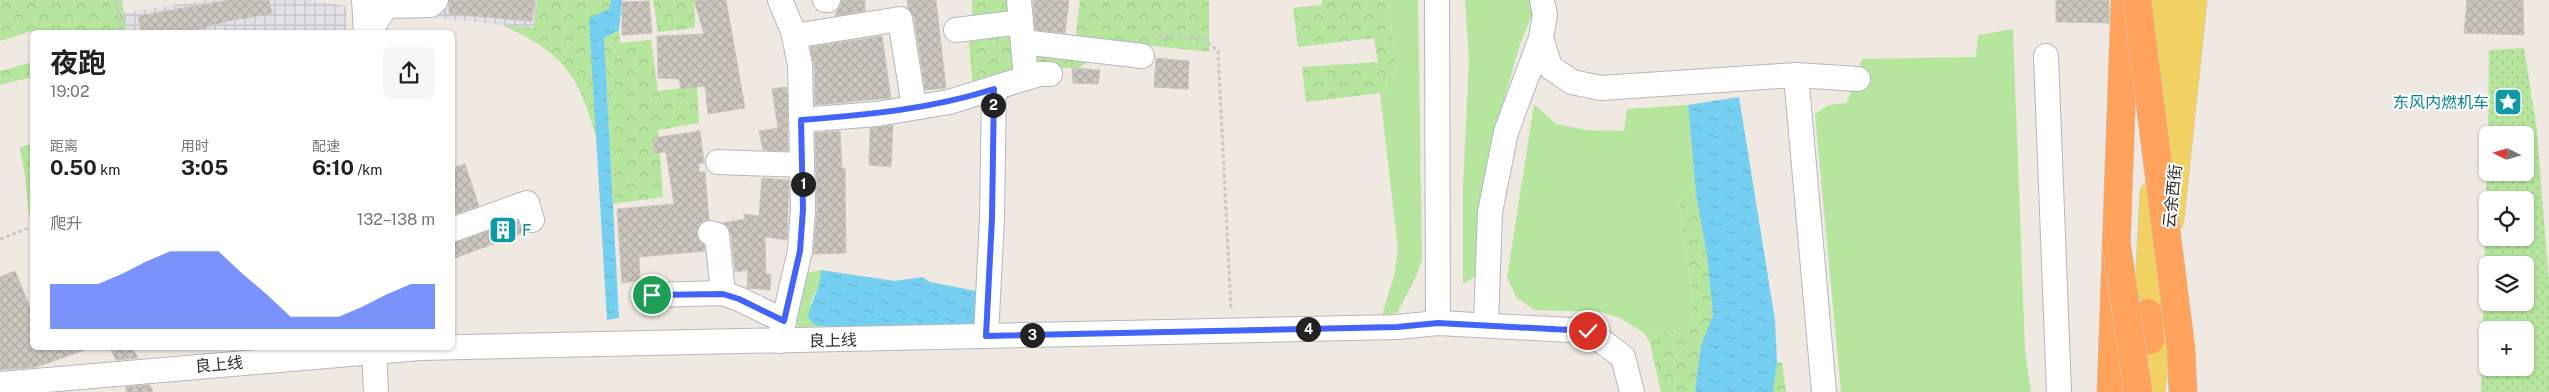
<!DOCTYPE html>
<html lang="zh">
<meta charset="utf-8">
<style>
:root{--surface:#fff;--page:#f6f6f6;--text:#222;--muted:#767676;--accent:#4264fb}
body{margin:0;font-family:"Public Sans","Noto Sans SC",sans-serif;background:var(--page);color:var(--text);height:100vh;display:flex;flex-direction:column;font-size:19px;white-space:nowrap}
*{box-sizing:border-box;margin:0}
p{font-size:16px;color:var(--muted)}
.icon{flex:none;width:28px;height:28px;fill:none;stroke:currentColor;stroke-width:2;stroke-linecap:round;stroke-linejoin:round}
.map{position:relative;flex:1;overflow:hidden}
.panel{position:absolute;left:30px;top:30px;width:425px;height:320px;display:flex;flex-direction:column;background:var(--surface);border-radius:8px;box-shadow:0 1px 4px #0004}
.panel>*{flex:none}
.needle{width:32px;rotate:275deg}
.buttons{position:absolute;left:2479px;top:126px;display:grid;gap:10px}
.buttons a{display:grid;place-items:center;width:55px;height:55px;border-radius:8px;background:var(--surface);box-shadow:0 1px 4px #0004;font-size:25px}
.pin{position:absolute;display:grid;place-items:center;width:42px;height:42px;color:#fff;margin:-21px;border:2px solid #fff;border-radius:50%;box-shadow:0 1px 5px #0007}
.km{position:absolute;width:25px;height:25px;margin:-12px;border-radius:50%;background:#222;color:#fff;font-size:14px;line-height:25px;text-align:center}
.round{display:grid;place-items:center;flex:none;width:52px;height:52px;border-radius:8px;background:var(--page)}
.headline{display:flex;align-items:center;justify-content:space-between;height:85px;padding:0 20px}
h1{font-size:28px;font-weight:700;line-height:38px}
.stats{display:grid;grid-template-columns:repeat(3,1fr);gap:8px;height:85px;padding:5px 20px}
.stats div{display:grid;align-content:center}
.stats b{font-size:21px;font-weight:700}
.stats small{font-size:14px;font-weight:400}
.stats p{font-size:14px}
.chart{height:140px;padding:10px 20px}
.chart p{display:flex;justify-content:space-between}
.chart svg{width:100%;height:90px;margin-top:5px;fill:var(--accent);opacity:.7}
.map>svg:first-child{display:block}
.industrial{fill:url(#industrial-grid)}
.grass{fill:#b6e59e}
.forest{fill:url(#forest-crowns)}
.park{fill:url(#park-dots);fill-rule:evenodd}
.water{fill:url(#water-ripples)}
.building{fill:url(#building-cross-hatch);stroke:#cbc5ba}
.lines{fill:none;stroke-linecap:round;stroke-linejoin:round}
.minor-casing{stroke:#b4b7c1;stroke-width:26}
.major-casing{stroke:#c9c9c9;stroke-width:29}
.highway-casing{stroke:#c9c9c9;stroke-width:29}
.path{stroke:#c9c9c9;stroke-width:3;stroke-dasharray:4 2.5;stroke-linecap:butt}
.minor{stroke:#fff;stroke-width:24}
.major{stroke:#f2d163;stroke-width:28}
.highway{stroke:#ffa35c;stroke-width:28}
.highway-bridge-casing{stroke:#c9c9c9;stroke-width:29;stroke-linecap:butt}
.highway-bridge{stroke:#ffa35c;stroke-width:28}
.route-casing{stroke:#fff;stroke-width:10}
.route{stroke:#4264fb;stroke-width:6}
.labels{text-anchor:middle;stroke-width:4;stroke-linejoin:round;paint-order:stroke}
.culture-label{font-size:16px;fill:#0d838f;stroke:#fff;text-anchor:end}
.street-label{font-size:16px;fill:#2e2e2e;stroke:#fff}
</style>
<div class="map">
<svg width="2549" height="392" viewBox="0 0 2549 392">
<defs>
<pattern id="industrial-grid" width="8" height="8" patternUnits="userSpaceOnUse" patternTransform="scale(1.25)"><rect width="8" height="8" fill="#e3e1e8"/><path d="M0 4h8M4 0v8" fill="none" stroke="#c3c1c7"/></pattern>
<pattern id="forest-crowns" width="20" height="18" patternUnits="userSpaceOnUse" patternTransform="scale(1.25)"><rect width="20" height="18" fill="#b6e59e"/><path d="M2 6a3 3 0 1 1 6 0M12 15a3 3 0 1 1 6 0" fill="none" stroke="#9dc588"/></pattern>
<pattern id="park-dots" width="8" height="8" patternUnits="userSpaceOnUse" patternTransform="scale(1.25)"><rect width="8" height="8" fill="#b6e59e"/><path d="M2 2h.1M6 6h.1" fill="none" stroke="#9dc588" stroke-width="1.8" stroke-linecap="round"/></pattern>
<pattern id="water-ripples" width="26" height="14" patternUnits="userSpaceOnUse" patternTransform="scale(1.25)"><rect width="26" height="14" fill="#75cff0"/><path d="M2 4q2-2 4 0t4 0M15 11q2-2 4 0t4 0" fill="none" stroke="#66b2ce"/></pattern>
<pattern id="building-cross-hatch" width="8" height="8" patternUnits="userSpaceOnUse" patternTransform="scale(1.25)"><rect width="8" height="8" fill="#cbc7bf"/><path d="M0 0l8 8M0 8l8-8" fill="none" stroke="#afaba4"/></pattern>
</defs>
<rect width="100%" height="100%" fill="#efe9e1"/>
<g class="industrial">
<path d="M207,0h99l40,6 1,26h-227l-3,-18z"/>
<path d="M410,0h127l-3,28 -125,-13z"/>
</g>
<g class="grass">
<path d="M1380,0h38l4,259 -6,18 -19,36 -15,2 12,-39 4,-27 -18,-156 9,-1 7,-25 -7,-62z"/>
<path d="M1465,0h65l3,13 -13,31 -33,117 -10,114 -14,9v-97l6,-127z"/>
<path d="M2013,29l12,322 6,41h-190l-26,-278 14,-9 18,-2 15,-44 114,-2 2,-22z"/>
<path d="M1534,104l22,20 30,6 38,1 3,-22 61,-4 8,90 -17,5 14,103 -3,29 -46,1 -24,-15 -19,-6 -67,-2 -17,-12 -10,-20z"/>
<path d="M32,174v42l-3,1 -4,-41z"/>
<path d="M821,270v11l-11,23 23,23 21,2 -54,3 -4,-10 5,-48z"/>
</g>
<g class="forest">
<path d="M0,0h122l4,32h-90v-2l-36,11z"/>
<path d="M537,0h74l-1,8 -20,17 7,115c-18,-65 -33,-87 -95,-115l32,3z"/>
<path d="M653,0h41l1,28 -37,4z"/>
<path d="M972,0h43l2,14 -44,7z"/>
<path d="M1080,0h129v52l-64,-7 -70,-4z"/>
<path d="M1322,0h58l9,5 7,62 -7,25 -83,10 -4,-35 76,-5 -4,-24 -76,9 -5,-39 29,-3z"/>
<path d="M619,30l1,13 31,-3 7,51 39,-5 2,37 -41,7 5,67 -50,7 -9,-166z"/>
<path d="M1015,32l6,42 -48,13 -4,-44 10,-5z"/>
<path d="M1031,48l61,12 -14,8h-47z"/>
<path d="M32,62v15l-32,8v-14z"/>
<path d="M32,144v31l-7,1 -5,-29z"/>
<path d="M1696,195l11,61 6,59 -12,30 -6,47h-34l-11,-49 -6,-10 46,-2 3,-28 -14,-103z"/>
<path d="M1777,362l5,1 4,29h-13z"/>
</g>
<path class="park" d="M2524,48l13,82 12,154v108h-68l6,-238 1,18h37v-37h-37l1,-85zM2488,200h37v38h-37zM2488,265h37v37h-37zM2488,330h37v38h-37z"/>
<g class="water">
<path d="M611,0h11l-3,30 -15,8 15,280 -12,2 -18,-301 21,-11z"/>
<path d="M1739,97l36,223 2,42 -4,30h-78l6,-47 12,-30 -6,-59 -11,-61 -8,-90z"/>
<path d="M821,270l74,11 27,-4 8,5 51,10 -1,29 -9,6 -117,2 -39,-4 -7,-7c2,-17 14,-31 13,-48z"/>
</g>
<g class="building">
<path d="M229,0h40l3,14 -40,6 -36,10v2h-55l-3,-16z"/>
<path d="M449,0h85l-2,21 -83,-7z"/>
<path d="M694,0h32l19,108 -37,6 -3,-28 -24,3 -2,-10 -21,-1 -1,-42 47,-2z"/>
<path d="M842,0h23v11l-30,5z"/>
<path d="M907,0h29l10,88 -21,2 -11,-73 -6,-9z"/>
<path d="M1033,0h36l-4,33 -30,-3z"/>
<path d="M2056,0h53v23l-53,-1z"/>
<path d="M2467,0h56l1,35 -60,-2z"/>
<path d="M649,1l3,32 -30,2v-33z"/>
<path d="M882,36l9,62 -76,7 -1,-40 -4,-18z"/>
<path d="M1156,58l33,3 -1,28 -34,-2z"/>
<path d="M1072,68l28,2 -2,14 -25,-1z"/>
<path d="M787,87l1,64 -25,-1 -4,-19 19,-3 -6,-39z"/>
<path d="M893,125l-2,42 -22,-2 1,-37z"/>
<path d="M700,131l4,32h-5v9h6l4,48 -9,4 -3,12 7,9 1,6 -66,6 1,23 -18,3 -5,-74 57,-5 -8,-52 -12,1 -1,-15z"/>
<path d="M840,131l2,37h3l1,85 -33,1 4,-45 -2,-76z"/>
<path d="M465,164l14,42 -27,9v-47z"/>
<path d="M762,178l27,2 -2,60 -22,-3 1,37h5l-1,16 -23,-2 1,-18 -13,2 -4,-38 -3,-7 -5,-4 22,-4 -1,-5 15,2z"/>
<path d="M518,221l8,11 -74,27v-16z"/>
<path d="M15,271l17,41v36h53v2l-49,17 -36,3v-93z"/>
<path d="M110,348h22l6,10 -22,2z"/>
<path d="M150,385l3,7h-27v-5z"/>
</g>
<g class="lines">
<defs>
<g id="minor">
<path d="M364,0l2,32"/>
<path d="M825,0h3"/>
<path d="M1019,0l7,78"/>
<path d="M1437,0l1,323"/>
<path d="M386,6l45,-1 5,-5"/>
<path d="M956,30l65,-8"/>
<path d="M370,32l16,-26 1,-6"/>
<path d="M794,36l106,-17 14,88"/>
<path d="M1541,38l9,29 22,15 29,6 195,-13 62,4"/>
<path d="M1023,42l119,14"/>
<path d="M2046,56l13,336"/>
<path d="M1796,75l28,317"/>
<path d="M801,120l76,-6 72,-12 90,-28h11"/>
<path d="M718,162l84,3"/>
<path d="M452,230l75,-27 5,17"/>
<path d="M710,233l7,2 6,58"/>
<path d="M651,295l72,-2 16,6 45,22"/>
<path d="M1486,324l4,-112 16,-80 35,-94 4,-23 -3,-15"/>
<path d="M986,336l6,-118 2,-129"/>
<path d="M779,341l21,-90 3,-42 -3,-144 -7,-34 -13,-31"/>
<path d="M374,348l2,44"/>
<path d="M0,384l420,-36 977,-21 41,-4 150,8 35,26 9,35"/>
</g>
<g id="major">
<path d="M2159,113l6,-113"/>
<path d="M2170,219l23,-219"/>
<path d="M2149,288l5,-94"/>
<path d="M2151,392l14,-128"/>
</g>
<g id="highway">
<path d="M2148,313l2,27"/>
<path d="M2111,392l14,-392"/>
</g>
</defs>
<use href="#minor" class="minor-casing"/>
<use href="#major" class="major-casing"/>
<use href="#highway" class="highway-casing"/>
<g class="path">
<path d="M116,0l5,32"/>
<path d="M1151,36l50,1 17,14 13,259"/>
<path d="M0,239l32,-12"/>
</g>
<use href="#minor" class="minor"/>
<use href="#major" class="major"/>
<use href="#highway" class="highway"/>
<defs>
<g id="highway-bridge">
<path d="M2137,0l44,349 2,43"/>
<path d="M2117,248l21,144"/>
</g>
</defs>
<use href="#highway-bridge" class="highway-bridge-casing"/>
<use href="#highway-bridge" class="highway-bridge"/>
</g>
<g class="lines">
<defs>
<path id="route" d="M652,295l71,-1 16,5 45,22 16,-70 3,-42 -2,-89c66,-5 130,-11 193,-31l-2,129 -6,118 411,-9 41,-4 150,8"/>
</defs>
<use href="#route" class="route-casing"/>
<use href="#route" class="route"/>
</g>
<defs>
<symbol id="sight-square" viewBox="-11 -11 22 22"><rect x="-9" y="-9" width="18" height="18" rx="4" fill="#0f9aa8" stroke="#fff"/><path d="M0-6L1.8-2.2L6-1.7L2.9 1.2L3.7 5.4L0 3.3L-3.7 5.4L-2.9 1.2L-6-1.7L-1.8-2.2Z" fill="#fff"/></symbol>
<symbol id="building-square" viewBox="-11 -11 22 22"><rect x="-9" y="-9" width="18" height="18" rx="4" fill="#0f9aa8" stroke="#fff"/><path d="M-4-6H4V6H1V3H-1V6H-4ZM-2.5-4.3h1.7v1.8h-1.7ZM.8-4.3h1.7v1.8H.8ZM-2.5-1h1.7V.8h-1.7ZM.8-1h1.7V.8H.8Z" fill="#fff"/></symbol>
</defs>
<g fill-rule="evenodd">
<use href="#sight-square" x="2492" y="86" width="32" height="32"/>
<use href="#building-square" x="487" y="214" width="32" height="32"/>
</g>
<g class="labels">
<g class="culture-label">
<text x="2489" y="108">东风内燃机车</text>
<text x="522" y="236" text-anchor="start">F</text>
</g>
<g class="street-label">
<text transform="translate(2172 196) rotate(-84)" y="6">云余西街</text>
<text transform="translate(833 340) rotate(-1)" y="6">良上线</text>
<text transform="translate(219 364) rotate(-5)" y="6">良上线</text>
</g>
</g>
</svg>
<div class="buttons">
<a><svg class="needle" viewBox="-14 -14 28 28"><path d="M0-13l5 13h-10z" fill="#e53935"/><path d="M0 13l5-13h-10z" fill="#767676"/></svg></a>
<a><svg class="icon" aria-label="locate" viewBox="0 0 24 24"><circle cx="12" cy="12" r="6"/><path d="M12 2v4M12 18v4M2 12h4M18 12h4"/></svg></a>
<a><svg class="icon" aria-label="layers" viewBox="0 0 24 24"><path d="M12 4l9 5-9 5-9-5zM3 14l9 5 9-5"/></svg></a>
<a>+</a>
</div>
<div class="pin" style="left:652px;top:295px;background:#1e9e55"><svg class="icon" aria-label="arrive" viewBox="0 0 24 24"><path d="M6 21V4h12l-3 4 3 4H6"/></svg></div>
<div class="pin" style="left:1588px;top:331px;background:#d93025"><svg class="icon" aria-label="check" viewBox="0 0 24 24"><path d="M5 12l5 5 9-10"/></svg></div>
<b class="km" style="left:803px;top:184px">1</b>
<b class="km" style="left:993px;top:105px">2</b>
<b class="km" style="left:1032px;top:335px">3</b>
<b class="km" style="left:1308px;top:329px">4</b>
<section class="panel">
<div class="headline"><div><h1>夜跑</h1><p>19:02</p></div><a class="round"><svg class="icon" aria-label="share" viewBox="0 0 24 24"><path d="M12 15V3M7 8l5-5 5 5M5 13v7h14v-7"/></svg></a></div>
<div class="stats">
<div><p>距离</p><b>0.50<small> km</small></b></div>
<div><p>用时</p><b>3:05</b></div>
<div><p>配速</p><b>6:10<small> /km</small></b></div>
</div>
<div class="chart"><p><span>爬升</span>132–138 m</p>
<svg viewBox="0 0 160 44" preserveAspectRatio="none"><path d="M0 44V22L10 22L20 22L30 17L40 11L50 6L60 6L70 6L80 17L90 27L100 38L110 38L120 38L130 33L140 27L150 22L160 22V44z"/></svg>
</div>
</section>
</div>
